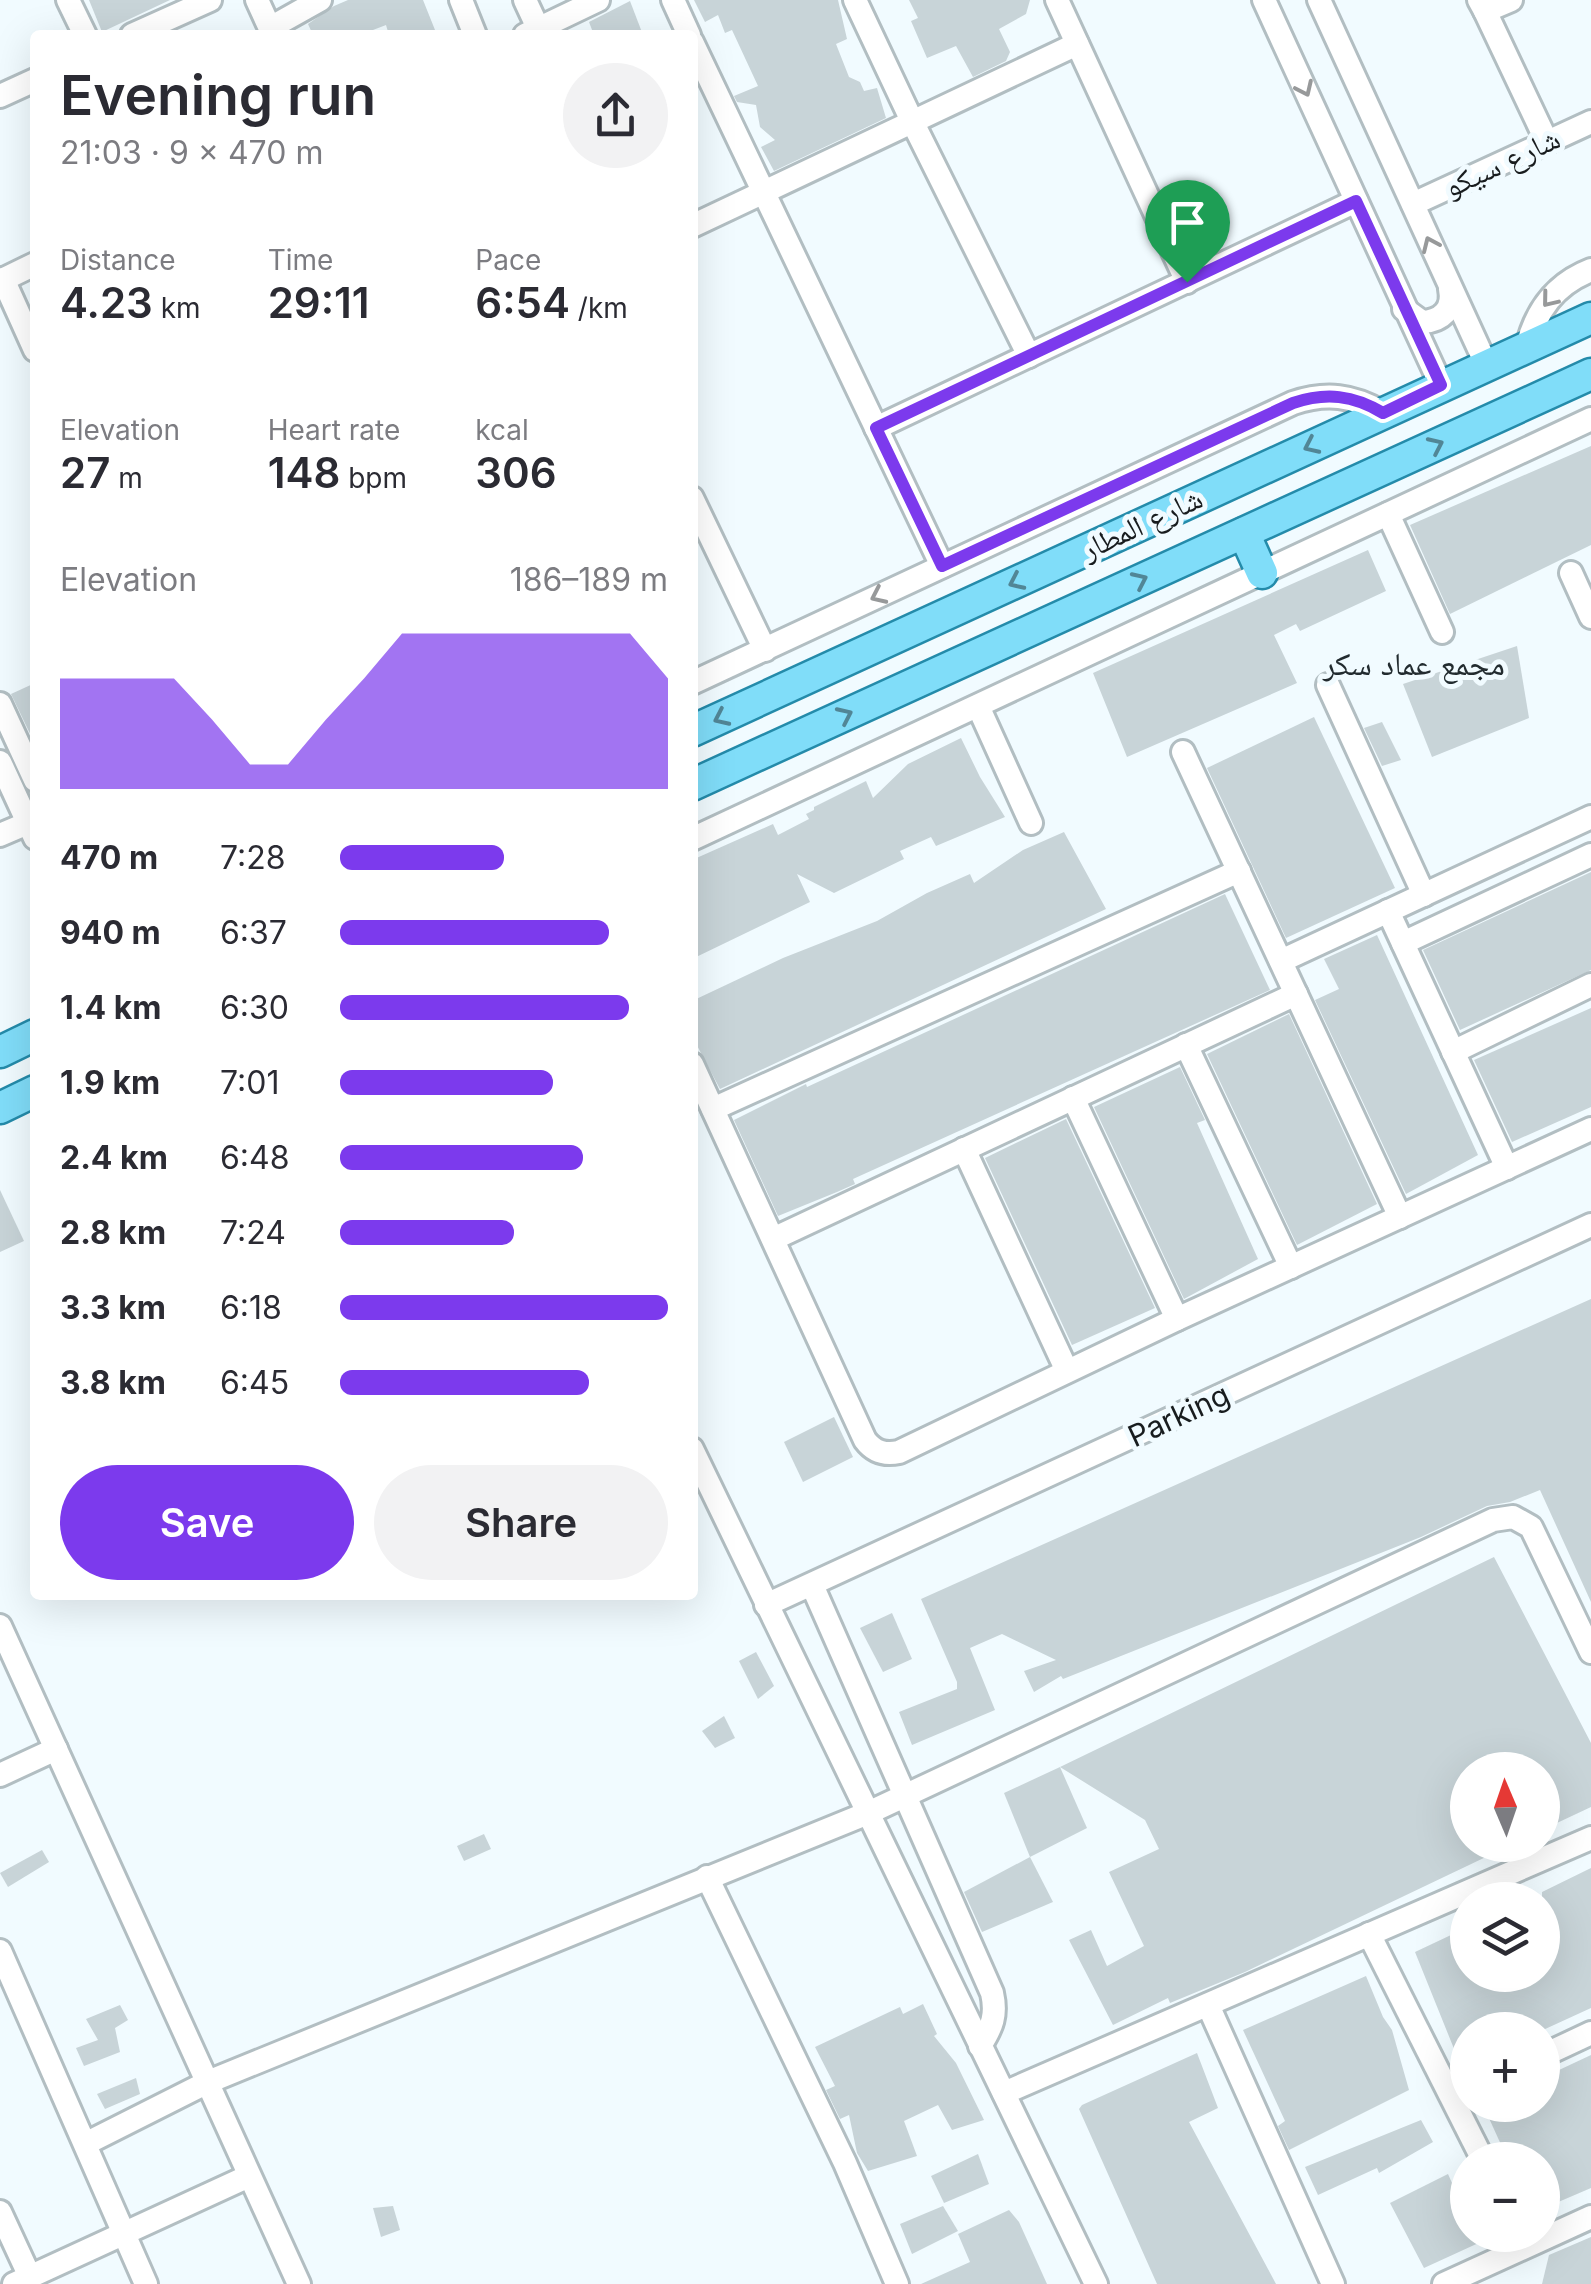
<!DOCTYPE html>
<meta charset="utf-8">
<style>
:root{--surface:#fff;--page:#f2f2f3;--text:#2b2b33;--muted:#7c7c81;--accent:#7c3aed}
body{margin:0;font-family:Inter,"Noto Naskh Arabic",sans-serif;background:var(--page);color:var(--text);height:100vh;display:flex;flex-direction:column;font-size:38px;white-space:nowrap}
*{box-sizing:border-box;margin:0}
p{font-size:32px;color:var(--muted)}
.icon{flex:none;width:55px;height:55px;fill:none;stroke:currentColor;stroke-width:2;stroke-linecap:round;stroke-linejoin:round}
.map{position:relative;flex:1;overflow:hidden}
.sheet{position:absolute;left:30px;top:30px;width:668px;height:1570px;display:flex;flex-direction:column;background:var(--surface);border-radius:10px;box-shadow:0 10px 40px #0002}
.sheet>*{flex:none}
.needle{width:65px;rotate:358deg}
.tools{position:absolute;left:1450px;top:1752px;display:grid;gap:20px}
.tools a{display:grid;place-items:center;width:110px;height:110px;border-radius:50%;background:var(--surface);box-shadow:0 10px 40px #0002;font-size:50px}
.pin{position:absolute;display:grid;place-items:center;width:85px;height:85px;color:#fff;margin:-102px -42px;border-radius:50% 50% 50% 0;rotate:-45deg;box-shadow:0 0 10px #0007}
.pin .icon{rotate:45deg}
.round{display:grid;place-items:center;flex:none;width:105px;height:105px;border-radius:52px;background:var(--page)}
.headline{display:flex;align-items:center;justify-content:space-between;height:170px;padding:0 30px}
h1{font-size:55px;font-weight:600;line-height:75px}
.metrics{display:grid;grid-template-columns:repeat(3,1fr);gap:15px;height:170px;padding:10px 30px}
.metrics div{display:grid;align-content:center}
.metrics b{font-size:42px;font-weight:600}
.metrics small{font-size:28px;font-weight:400}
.metrics p{font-size:28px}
.chart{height:280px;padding:20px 30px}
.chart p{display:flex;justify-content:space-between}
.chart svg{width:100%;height:180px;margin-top:10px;fill:var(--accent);opacity:.7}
.action{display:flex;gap:20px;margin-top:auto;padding:20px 30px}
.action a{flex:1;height:115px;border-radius:60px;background:var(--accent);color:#fff;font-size:40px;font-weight:600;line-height:115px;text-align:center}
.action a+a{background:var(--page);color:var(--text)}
ul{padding:0 30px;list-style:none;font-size:32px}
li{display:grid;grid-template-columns:160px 120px 1fr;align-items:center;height:75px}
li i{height:25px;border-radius:12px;background:var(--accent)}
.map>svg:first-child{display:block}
.building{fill:#c8d4d8}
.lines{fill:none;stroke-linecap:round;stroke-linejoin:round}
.minor-casing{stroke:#b2bec2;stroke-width:28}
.major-casing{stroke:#248baa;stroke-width:35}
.minor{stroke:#fff;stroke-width:22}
.major{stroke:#80ddf9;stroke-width:30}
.oneway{stroke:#97999a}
.oneway2{stroke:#518696}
.route-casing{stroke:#fff;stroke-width:20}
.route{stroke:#7c3aed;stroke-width:12}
.labels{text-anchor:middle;stroke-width:10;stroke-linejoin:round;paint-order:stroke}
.street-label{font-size:30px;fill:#181c1e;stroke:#f1fbff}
.neighbourhood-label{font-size:32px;fill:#222b2f;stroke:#f1fbff}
</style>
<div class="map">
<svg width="1591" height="2284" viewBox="0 0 1591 2284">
<rect width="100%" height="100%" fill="#f1fbff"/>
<g class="building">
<path d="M89,0h81l-68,32z"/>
<path d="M348,0h75l14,35h-48l-3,-10 -26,10h-47l-5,-11 26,-18z"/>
<path d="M694,0h144l9,39 -11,5 13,33 11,5 4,9 13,-3 9,30 -112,53 -13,-24 14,-7 -15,-13 -4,-22 -19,-3 -3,-6 24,-10 -26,-56 -7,3 -7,-18 -13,7z"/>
<path d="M909,0h121l-4,14 -27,15 11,23 -4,9 -33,16 -17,-31 -29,12 -16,-37 7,-3z"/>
<path d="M630,1l13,34h-49l-5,-13z"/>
<path d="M1591,446v99l-141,69 -40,-89z"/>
<path d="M1368,550l18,41 -86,40 -4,-7 -22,11 23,48 -170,74 -34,-84z"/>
<path d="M1517,646l12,72 -97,39 -29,-73z"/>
<path d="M35,683v61l-24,-50z"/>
<path d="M1314,717l81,171 -109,50 -79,-170z"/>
<path d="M1382,722l19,38 -19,6 -18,-38z"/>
<path d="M961,738l19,39 25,40 -69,29 -5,-9 -31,14 4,8 -70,34 -37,-19 13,28 -118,57v-99l81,-36 5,11 31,-16 -3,-5 8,-4v-3l52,-26 7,17 35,-34z"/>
<path d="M1064,832l42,77 -386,180 -28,-53v-35l91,-43 94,-37 50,-28 43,-19 4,9 49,-33z"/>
<path d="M1591,872v98l-131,60 -37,-80z"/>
<path d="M1225,894l45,96 -417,189 2,5 -18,8 -59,24 -44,-96 72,-36 1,3z"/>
<path d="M1377,935l101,220 -72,39 -91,-194 24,-11 -15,-30z"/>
<path d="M1591,1008v99l-79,35 -38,-82z"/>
<path d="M1289,1014l88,190 -80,41 -90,-191z"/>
<path d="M1180,1067l25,53 -8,3 61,136 -74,40 -90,-192z"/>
<path d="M1066,1119l89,189 -83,37 -87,-187z"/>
<path d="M0,1190l24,51 -24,11z"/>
<path d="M1591,1299v303l-51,-112 -30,12 -23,4 -66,31 -358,142 -2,-3 -27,16 -10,-21 32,-11 -54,-26 -32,14 25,62 -83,35 -13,-33 58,-23v-7l-36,-83z"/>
<path d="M834,1417l19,40 -50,25 -19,-40z"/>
<path d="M1494,1557l97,186v64l-49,23v-60h-74v75h43l-266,127 -75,31 -2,-5 -55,27 -44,-85 22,-10 16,36 37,-20 -35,-74 50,-23 -14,-29 -85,-53z"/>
<path d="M892,1613l20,46 -29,13 -23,-44z"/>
<path d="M756,1652l18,34 -16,13 -19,-38z"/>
<path d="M724,1716l11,22 -20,10 -13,-17z"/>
<path d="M1060,1767l27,61 -57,29 -26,-64z"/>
<path d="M484,1834l7,15 -27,12 -7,-15z"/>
<path d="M42,1850l7,12 -41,25 -8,-14z"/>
<path d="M1030,1857l23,45 -71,30 -18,-40z"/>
<path d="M1591,1868v140l-48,22h-75l-1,51 -52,-129 53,-25v48h74v-83z"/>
<path d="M1366,1976l17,41 9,13 17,60 -120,60 -11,-24 7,-5 -42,-91z"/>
<path d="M923,2004l14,30 -3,2 22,27 28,57 -32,10 -14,-25 -34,16 13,35 -49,15 -11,-18 -8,-38 -9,4 -14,-29 9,-4 -20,-39 85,-40 3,7z"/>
<path d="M120,2005l8,15 -13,8 5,24 -36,14 -8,-18 22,-8 -12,-21z"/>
<path d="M1197,2053l21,55 -29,14 87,162h-119l-78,-175 3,-4z"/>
<path d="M1591,2055v133l-49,21v-49h-34l-25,-55h59v-27z"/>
<path d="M136,2078l4,16 -35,15 -8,-15z"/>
<path d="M1421,2120l12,22 -54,31 -2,-5 -59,27 -13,-28z"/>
<path d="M978,2154l11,30 -45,19 -13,-27z"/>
<path d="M1448,2174l20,45v16h28l-72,33 -34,-65z"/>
<path d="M393,2206l7,24 -19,7 -8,-29z"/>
<path d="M943,2206l15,25 -46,23 -12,-30z"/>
<path d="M1009,2210l10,12 28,62h-126l49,-22 -12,-28z"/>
<path d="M1591,2237v47h-49l7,-29z"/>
</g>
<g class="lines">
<defs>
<g id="minor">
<path d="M68,0l17,35"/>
<path d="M257,0l16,35"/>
<path d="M461,0l14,35"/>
<path d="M525,0l13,28"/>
<path d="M673,0l16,35"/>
<path d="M855,0l57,121 117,235"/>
<path d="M1057,0l130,282"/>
<path d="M1264,0l177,385"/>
<path d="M1319,0l167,364"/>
<path d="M1479,0l6,11 26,-11"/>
<path d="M1485,11l62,131"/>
<path d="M270,28l50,-28"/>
<path d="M132,35l78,-35"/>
<path d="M525,35l73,-35"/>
<path d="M692,42l250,524"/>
<path d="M0,96l35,-16"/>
<path d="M1413,204l178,-82"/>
<path d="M692,226l385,-182"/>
<path d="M3,279l32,71"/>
<path d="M0,281l35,-17"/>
<path d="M1404,309l18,13c20,-1 32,-13 28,-33"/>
<path d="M1527,347c9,-37 28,-63 64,-77"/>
<path d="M876,428l480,-227"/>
<path d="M692,498l73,152"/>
<path d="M1388,514l54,118"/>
<path d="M1571,573l20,44"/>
<path d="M692,683l601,-280c33,-11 60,-8 90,10"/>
<path d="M1328,685l96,210"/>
<path d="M0,704l35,76"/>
<path d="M978,706l53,117"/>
<path d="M1183,752l217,465"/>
<path d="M0,762l35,76"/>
<path d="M0,835l35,-15"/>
<path d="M692,839l899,-420"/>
<path d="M1388,911l119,257"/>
<path d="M1403,943l188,-88"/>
<path d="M1281,961l310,-144"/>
<path d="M1186,1045l105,222"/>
<path d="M1453,1052l138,-67"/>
<path d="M692,1064l173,376c9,12 20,15 34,12l278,-133 414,-190"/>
<path d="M1073,1098l104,221"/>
<path d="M713,1109l526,-238"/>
<path d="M964,1149l103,222"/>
<path d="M773,1239l523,-245"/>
<path d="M692,1449l404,835"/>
<path d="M812,1585l180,408c5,22 0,34 -12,53"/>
<path d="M766,1605l825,-380"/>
<path d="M0,1626l299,658"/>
<path d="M0,1775l56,-26"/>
<path d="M707,1877l138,286 52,121"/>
<path d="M1369,1934l114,226"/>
<path d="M0,1951l146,333"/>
<path d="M1208,2005l125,279"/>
<path d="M1542,2056l49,-23"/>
<path d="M1004,2093l587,-255"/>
<path d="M87,2143l121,-61 660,-269 625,-293 20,-3 18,10 60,125"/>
<path d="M0,2212l30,65"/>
<path d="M14,2284l235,-108"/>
<path d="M1444,2284l147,-67"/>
</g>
<g id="major">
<path d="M1244,533l18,40"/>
<path d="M692,731l899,-413"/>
<path d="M692,785l899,-411"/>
<path d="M0,1052l35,-17"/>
<path d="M0,1108l35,-17"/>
</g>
</defs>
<use href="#minor" class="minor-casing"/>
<use href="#major" class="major-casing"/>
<use href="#minor" class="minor"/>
<use href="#major" class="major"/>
</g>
<defs><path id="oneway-chevron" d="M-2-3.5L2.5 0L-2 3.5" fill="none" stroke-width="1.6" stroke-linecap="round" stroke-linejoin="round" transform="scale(2.5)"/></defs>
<g class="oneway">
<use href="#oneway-chevron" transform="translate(1305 89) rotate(65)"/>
<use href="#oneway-chevron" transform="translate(1430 244) rotate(-114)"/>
<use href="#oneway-chevron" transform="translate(1549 300) rotate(129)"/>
<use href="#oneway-chevron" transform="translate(878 596) rotate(155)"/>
</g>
<g class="oneway2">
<use href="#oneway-chevron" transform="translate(1436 445) rotate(-25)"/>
<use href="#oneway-chevron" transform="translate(1311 446) rotate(155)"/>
<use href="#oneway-chevron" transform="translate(1140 580) rotate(-25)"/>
<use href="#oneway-chevron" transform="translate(1016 582) rotate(155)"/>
<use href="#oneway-chevron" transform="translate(845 715) rotate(-25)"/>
<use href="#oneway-chevron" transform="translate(721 718) rotate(155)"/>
</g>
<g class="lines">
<defs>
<path id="route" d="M1356,201l85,184 -58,28c-30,-18 -57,-21 -90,-10l-351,163 -66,-138z"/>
</defs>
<use href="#route" class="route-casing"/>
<use href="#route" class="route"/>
</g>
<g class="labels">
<g class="street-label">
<text transform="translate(1502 163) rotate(-25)" y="10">شارع سيكو</text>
<text transform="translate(1142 524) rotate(-25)" y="10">شارع المطار</text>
<text transform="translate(1179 1416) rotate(-25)" y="10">Parking</text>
</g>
<g class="neighbourhood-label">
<text x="1414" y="675">مجمع عماد سكر</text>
</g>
</g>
</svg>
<div class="tools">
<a><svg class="needle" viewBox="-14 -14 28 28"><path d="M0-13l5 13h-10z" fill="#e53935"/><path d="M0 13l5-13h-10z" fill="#7c7c81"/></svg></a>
<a><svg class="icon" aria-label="layers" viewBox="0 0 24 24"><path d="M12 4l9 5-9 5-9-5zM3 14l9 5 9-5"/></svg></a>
<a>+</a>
<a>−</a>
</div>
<div class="pin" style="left:1187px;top:282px;background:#1e9e55"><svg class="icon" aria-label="arrive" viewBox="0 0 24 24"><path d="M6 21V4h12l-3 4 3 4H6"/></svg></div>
<section class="sheet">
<div class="headline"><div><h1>Evening run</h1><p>21:03 · 9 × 470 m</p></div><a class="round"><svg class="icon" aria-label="share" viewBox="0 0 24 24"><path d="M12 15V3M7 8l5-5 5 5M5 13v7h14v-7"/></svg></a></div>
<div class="metrics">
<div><p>Distance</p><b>4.23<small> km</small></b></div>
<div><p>Time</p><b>29:11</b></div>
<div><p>Pace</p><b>6:54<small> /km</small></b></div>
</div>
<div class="metrics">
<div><p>Elevation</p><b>27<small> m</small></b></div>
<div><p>Heart rate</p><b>148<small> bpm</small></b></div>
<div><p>kcal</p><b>306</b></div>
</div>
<div class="chart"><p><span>Elevation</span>186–189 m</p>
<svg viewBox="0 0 160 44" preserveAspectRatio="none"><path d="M0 44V17L10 17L20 17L30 17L40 27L50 38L60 38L70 27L80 17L90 6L100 6L110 6L120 6L130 6L140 6L150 6L160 17V44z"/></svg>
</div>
<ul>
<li><b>470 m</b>7:28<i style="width:50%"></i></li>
<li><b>940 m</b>6:37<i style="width:82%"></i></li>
<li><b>1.4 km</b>6:30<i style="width:88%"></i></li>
<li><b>1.9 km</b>7:01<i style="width:65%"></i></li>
<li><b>2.4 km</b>6:48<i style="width:74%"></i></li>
<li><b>2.8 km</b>7:24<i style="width:53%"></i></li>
<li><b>3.3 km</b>6:18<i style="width:100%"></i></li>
<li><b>3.8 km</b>6:45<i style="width:76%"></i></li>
</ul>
<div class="action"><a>Save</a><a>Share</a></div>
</section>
</div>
